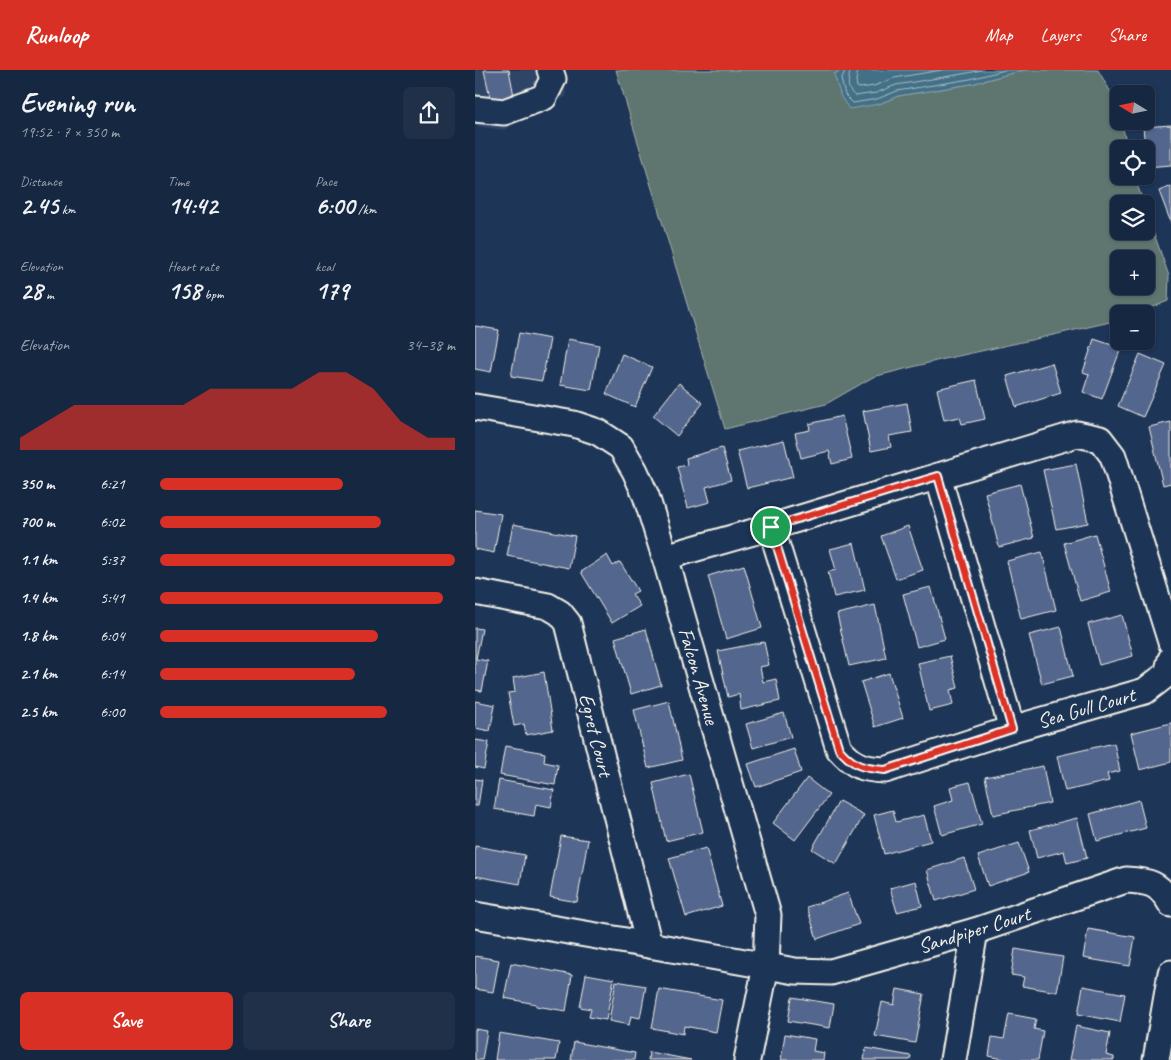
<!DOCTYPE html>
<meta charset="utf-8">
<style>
:root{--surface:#162841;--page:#1f3048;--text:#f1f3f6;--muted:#9ea6b1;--line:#35445a;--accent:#d93025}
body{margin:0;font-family:Caveat,sans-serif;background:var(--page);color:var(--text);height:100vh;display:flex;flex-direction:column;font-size:19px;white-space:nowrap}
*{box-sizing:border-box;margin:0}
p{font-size:16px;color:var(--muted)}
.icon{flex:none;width:28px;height:28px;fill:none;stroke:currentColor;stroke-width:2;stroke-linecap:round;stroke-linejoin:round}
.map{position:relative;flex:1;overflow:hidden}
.side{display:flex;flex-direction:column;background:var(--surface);width:475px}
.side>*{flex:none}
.needle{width:32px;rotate:280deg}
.controls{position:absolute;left:635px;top:15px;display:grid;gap:10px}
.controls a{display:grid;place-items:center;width:45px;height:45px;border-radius:8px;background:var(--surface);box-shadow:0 1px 4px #0004,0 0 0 1px var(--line);font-size:25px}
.pin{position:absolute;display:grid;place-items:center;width:42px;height:42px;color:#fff;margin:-21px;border:2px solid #fff;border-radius:50%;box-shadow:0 1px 5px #0007}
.round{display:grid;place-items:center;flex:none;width:52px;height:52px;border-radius:8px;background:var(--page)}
.head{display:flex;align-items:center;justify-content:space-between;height:85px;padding:0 20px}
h1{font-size:28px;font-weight:700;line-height:38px}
.figures{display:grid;grid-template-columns:repeat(3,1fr);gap:8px;height:85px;padding:5px 20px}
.figures div{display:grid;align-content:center}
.figures b{font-size:25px;font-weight:700}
.figures small{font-size:14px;font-weight:400}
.figures p{font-size:14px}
.chart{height:140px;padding:10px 20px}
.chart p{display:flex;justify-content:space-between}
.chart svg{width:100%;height:90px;margin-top:5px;fill:var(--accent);opacity:.7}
.primary-button{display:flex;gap:10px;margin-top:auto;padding:10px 20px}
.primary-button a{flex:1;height:58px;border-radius:8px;background:var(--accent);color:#fff;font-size:20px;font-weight:700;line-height:58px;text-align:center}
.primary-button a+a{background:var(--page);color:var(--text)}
ul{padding:0 20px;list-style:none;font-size:16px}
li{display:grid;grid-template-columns:80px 60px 1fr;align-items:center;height:38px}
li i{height:12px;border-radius:6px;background:var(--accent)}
header{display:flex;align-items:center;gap:30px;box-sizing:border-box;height:70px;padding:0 25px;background:var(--accent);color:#fff}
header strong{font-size:24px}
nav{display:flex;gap:28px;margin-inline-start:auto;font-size:18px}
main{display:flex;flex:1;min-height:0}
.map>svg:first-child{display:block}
.built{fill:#2d4467}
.green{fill:#5e746f;stroke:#a9b2ac;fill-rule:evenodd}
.water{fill:#436f87;stroke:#8aa3ae}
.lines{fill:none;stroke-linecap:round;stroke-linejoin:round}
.shore{stroke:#adbdc1;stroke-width:1}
.building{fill:#53668d;stroke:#f4f1e8}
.minor-casing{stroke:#f4f1e8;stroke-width:29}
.minor{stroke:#1d3557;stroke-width:25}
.route-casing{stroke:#fff;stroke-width:10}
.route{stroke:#d93025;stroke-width:6}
.labels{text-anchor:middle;stroke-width:5;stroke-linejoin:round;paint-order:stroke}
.street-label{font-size:21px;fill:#f4f1e8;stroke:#1d3557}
</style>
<header>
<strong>Runloop</strong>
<nav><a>Map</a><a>Layers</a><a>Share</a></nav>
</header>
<main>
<section class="side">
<div class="head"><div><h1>Evening run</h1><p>19:52 · 7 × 350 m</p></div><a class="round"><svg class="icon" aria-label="share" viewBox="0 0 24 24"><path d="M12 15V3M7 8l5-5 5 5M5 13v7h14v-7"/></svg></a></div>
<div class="figures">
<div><p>Distance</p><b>2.45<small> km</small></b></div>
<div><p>Time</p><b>14:42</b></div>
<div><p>Pace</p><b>6:00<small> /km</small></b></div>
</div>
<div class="figures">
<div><p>Elevation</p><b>28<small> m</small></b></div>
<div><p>Heart rate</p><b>158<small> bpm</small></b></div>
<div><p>kcal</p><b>179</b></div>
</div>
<div class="chart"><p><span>Elevation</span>34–38 m</p>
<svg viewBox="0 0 160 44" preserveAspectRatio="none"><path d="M0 44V38L10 30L20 22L30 22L40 22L50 22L60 22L70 14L80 14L90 14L100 14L110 6L120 6L130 14L140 30L150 38L160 38V44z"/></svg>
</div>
<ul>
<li><b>350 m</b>6:21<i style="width:62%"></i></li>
<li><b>700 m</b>6:02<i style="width:75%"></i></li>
<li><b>1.1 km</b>5:37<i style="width:100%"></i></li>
<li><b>1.4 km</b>5:41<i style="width:96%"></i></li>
<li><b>1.8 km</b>6:04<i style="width:74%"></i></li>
<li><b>2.1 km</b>6:14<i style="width:66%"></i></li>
<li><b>2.5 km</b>6:00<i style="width:77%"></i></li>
</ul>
<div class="primary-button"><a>Save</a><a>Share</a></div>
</section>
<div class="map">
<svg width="696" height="990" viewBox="0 0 696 990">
<rect width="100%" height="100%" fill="#1d3557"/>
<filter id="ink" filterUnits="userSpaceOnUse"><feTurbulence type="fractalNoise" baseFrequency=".02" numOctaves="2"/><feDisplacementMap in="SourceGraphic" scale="10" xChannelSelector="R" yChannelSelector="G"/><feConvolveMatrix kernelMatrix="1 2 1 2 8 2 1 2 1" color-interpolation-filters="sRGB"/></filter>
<g filter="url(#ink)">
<path class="built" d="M0,0h85l7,26 -63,34 -29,-4z"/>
<path class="green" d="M141,0h227l-9,4 45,30 19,-8 73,-12 53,-14h74l19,33 2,7v11h2l7,28h-9v27h15l10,28h-25v27h27v-20l23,65 -1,25 -32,13h-17v6l-79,18 -100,22 -67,17 -47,27 -101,25zM644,189h27v27h-27z"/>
<path class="water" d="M368,0h181l-53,14 -73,12 -19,8 -30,5 -8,-12 -7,-23z"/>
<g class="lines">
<g class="shore">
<path d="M369,0v4l-3,5 4,16 8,8 24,-4 20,-8 73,-12 35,-9"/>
<path d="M375,0c-1,11 -5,18 5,26l21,-3 20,-8 72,-12 13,-3"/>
<path d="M383,0l-2,11 1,6 3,1 14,-2 20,-8 48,-8"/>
</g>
</g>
<g class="building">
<path d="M9,0h25l6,31 -23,5z"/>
<path d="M696,55v40l-25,2v-18h-11l10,-2 -2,-20z"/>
<path d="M696,116v37l-12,-32z"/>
<path d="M0,256l24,4 -8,42 -16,-3z"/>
<path d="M44,263l31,6 -8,42 -31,-5z"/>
<path d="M93,269l31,6 -8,45 -31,-5z"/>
<path d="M619,269l27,9 -19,51 -19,-7 6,-18 -6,-2z"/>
<path d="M147,284l30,13 -17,40 -29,-13z"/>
<path d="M665,284l26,11 -23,52 -25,-11z"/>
<path d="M577,293l9,30 -45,14 -9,-31z"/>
<path d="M501,310l9,39 -23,5 -2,-7 -16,3 -7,-31z"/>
<path d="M204,313l24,20 -26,33 -24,-20z"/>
<path d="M432,333l5,29 -23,4 2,11 -20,4 -8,-40z"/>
<path d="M367,346l10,43 -20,5 -3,-13 -28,7 -6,-25 15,-3 -1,-6z"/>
<path d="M696,352v61l-8,2 -14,-58z"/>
<path d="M309,370l9,37 -46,11 -10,-37z"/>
<path d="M247,378l9,32 -25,7 4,15 -22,6 -11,-41 10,-2 -1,-7z"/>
<path d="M601,394l12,59 -32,6 -13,-59z"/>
<path d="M545,414l14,54 -35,9 -14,-54z"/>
<path d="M0,440l26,4 -7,39 -19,-4z"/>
<path d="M38,454l62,12 -6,32 -62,-12z"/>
<path d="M433,456l15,44 -27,9 -15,-43z"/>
<path d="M620,464l16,58 -31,9 -16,-58z"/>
<path d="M379,473l11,47 -31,7 -6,-25 8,-2 -6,-21z"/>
<path d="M567,482l14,58 -35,9 -14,-58z"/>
<path d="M132,485l6,11 7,-4 18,29 -6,3 8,12 -28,17 -31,-51z"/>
<path d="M269,495l18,63 -36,11 -18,-63z"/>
<path d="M456,517l14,52 -28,8 -14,-53z"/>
<path d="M400,535l11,53 -37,8 -12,-52z"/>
<path d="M647,545l11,41 -34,9 -11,-41z"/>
<path d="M586,557l12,49 -31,8 -13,-49z"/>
<path d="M0,558l7,1 -6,30 12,2 -6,30 -7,-1z"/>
<path d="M171,559l15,56 -30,9 -16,-56z"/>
<path d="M289,572l5,23 -9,2 3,15 13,-3 4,22 -39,9 -2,-16 -11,3 -10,-46z"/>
<path d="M475,586l8,32 -8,2 3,15 -24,6 -11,-48z"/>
<path d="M69,602l9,58 -27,5 -2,-11 -10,2 -6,-33 7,-1 -2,-14z"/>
<path d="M414,603l14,45 -28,9 -14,-45z"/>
<path d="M0,631l20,4 -5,26 -15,-3z"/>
<path d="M194,631l13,59 -34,8 -14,-58z"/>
<path d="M309,643l7,24 -38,11 -7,-24z"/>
<path d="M696,653v39l-31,8 -9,-37z"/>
<path d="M0,670l14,2 -5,27 -9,-2z"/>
<path d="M639,673l6,28 -13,3 2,7 -44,10 -8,-35z"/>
<path d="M30,676l40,7 -1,9 14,3 -3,20 -55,-10z"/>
<path d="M319,679l7,23 -45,15 -8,-23z"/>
<path d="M568,696l7,37 -57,12 -8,-38z"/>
<path d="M214,704l14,58 -37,9 -13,-58z"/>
<path d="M332,708l22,17 -34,45 -22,-17z"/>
<path d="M0,709l7,1 -4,26h-3z"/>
<path d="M24,710l55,10 -3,17 -15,-3 -2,12 -40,-7z"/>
<path d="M495,712l12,42 -40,11 -8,-29 19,-6 -3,-13z"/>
<path d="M664,730l7,28 -49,13 -7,-27z"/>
<path d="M364,731l25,14 -28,49 -24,-15z"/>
<path d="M418,740l3,12 28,-7 7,26 -47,13 -10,-39z"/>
<path d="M602,748l10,40 -20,5 -3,-12 -27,7 -7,-28z"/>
<path d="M86,766l27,4 -11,62 -27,-5z"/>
<path d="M544,773l10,29 -41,14 -10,-30z"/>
<path d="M0,776l50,9 -5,29 -45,-8z"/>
<path d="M231,778l16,58 -36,11 -17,-59z"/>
<path d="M489,788l10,31 -38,12 -9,-31z"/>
<path d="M441,811l6,25 -25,6 -7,-24z"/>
<path d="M373,823l11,31 -42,15 -10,-32z"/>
<path d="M613,859l47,8 -5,29 -47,-8z"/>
<path d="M540,879l48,8 -6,35 -35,-6 2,-9 -13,-2z"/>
<path d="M0,886l24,4 -6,32 -18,-3z"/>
<path d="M36,893l61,12 -6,36 -30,-5v-2l-32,-6z"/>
<path d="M111,904l28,5 -8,41 -17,-3 2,-8 -11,-2z"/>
<path d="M141,911l30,5 -6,32 -9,-2 -2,9 -20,-4z"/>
<path d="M608,916l42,8 -5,28 -42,-8z"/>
<path d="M184,919l63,11 -6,32 -32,-6 -1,8 -31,-6z"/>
<path d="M422,919l27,5 -9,49 -40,-7 7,-34 12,3z"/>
<path d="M317,927l42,7 -4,24 -42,-7z"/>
<path d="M534,944l27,5 -2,10 9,2 -5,29h-30l-19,-4 3,-19 12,2z"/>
<path d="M601,956l34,7 -4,22 8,2v3h-45z"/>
<path d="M0,959l12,2 -5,29h-7z"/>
<path d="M24,963l60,10 -3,17h-61z"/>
<path d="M310,964l30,5 -2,12 11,2 -1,7h-42z"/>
<path d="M99,972l61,11 -1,7h-63z"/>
<path d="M391,978l45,8 -1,4h-46z"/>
<path d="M174,982l42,8h-43z"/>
</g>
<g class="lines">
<defs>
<g id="minor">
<path d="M0,39l29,3 40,-15 9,-18 -3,-9"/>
<path d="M0,337l99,17 24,8 23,15 14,24 11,25 19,61 103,358 -2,51 -19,94"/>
<path d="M463,406l74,253"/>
<path d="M296,457l68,222c15,17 23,20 46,21l127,-41 133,-38 22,-17 4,-15"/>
<path d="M190,487l106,-30 306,-93 23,5 13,17 58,186"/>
<path d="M0,522l73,14 12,7 8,10 81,322 -174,-30"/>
<path d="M174,875l146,26 36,1 144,-41 151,-51c23,1 33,3 45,24"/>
<path d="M478,990l22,-129"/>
<path d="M681,990l15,-87"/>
</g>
</defs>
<use href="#minor" class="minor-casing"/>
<use href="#minor" class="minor"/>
</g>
</g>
<g class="lines" filter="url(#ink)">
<defs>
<path id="route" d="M463,406l74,253 -127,41c-23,-2 -30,-3 -46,-21l-68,-222z"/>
</defs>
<use href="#route" class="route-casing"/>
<use href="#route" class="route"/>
</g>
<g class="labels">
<g class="street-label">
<text transform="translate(224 606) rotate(74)" y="7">Falcon Avenue</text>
<text transform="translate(611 638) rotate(-16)" y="7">Sea Gull Court</text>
<text transform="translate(121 665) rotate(76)" y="7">Egret Court</text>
<text transform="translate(499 860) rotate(-17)" y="7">Sandpiper Court</text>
</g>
</g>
</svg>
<div class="controls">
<a><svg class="needle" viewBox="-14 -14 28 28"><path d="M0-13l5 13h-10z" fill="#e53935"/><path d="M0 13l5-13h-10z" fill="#9ea6b1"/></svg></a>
<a><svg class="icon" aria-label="locate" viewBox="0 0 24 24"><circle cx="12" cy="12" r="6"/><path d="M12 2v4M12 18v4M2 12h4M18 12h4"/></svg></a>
<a><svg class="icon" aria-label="layers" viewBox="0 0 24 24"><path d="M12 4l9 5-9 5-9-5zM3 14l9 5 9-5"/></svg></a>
<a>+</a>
<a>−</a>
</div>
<div class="pin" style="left:296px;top:457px;background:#1e9e55"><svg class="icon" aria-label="arrive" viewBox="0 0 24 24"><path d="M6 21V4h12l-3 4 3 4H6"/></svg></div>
</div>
</main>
